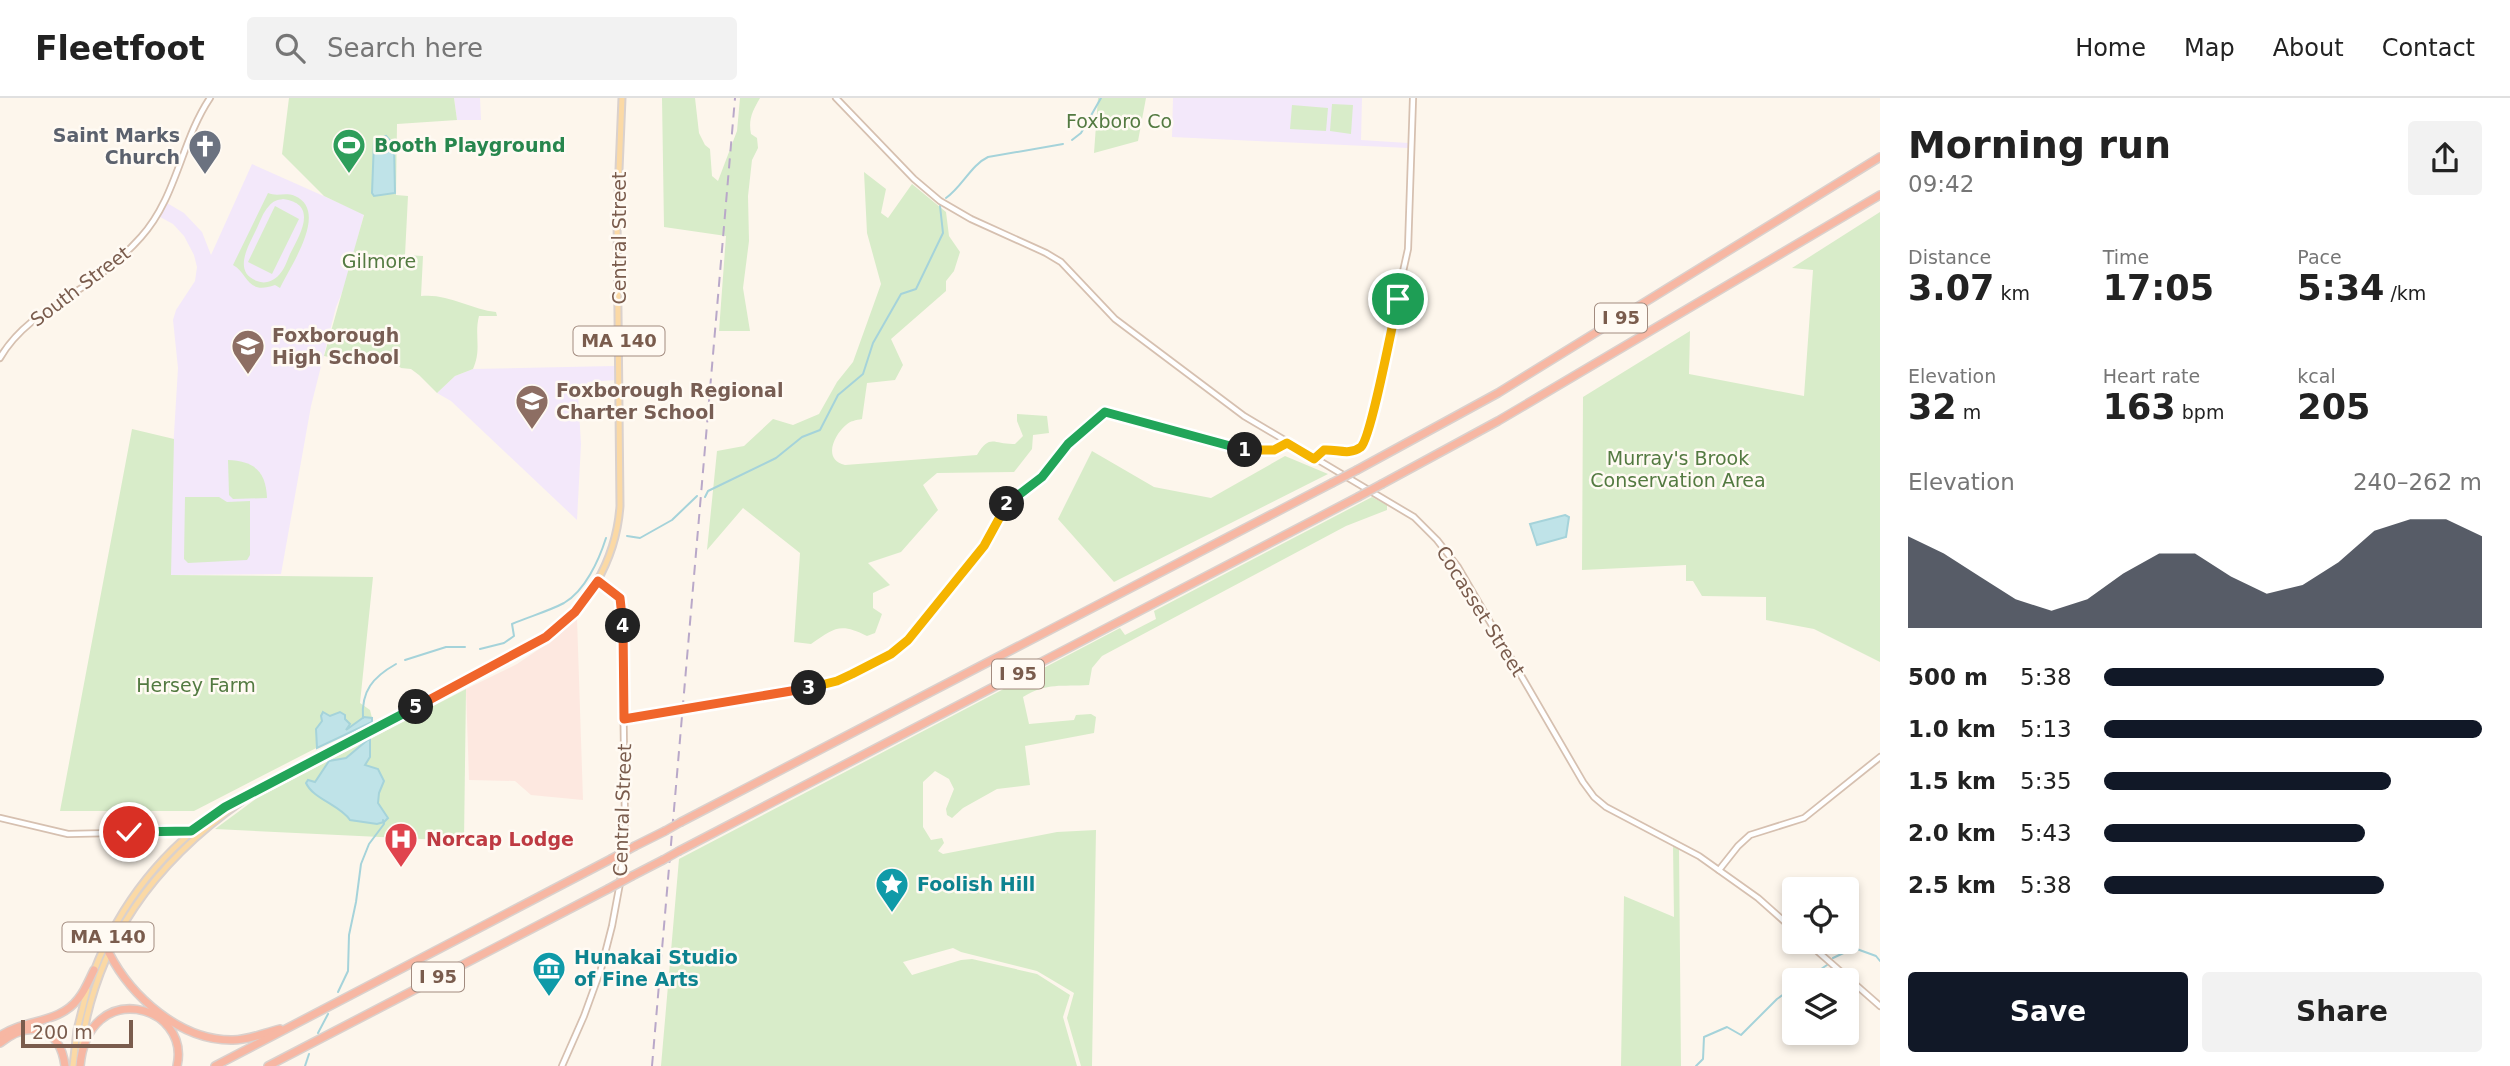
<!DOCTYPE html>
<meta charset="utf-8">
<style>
:root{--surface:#fff;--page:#f2f2f2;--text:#222;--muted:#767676;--line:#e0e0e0;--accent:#111827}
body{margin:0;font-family:"DejaVu Sans",sans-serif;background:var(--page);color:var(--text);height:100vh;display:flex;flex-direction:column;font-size:26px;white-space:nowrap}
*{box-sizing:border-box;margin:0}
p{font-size:23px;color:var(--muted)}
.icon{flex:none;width:38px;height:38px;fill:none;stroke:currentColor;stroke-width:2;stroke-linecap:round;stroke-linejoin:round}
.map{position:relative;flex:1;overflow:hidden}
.panel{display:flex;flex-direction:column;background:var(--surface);width:630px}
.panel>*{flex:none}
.tools{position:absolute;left:1782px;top:779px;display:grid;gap:14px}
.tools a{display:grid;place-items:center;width:77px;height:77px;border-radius:7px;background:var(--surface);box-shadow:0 4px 10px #0003;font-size:35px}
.scale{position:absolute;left:21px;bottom:18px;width:112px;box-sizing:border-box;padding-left:7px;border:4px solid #7a5c4d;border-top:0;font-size:19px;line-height:24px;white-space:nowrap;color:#7a5c4d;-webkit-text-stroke:5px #fffaf3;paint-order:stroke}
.pin{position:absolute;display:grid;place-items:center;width:60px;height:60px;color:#fff;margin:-30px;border:4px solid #fff;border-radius:50%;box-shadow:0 2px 7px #0007}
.km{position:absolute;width:35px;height:35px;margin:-18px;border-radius:50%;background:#222;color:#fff;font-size:19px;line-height:35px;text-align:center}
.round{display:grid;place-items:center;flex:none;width:74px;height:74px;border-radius:7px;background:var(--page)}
.overview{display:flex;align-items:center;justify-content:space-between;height:119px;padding:0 28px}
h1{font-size:38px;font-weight:800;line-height:52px}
.metrics{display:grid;grid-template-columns:repeat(3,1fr);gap:10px;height:119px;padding:7px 28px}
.metrics div{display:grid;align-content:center}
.metrics b{font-size:35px;font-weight:800}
.metrics small{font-size:19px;font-weight:400}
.metrics p{font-size:19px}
.chart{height:196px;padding:14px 28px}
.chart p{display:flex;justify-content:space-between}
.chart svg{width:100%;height:126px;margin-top:7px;fill:var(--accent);opacity:.7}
.action{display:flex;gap:14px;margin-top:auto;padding:14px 28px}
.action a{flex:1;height:80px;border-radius:7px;background:var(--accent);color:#fff;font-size:28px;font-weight:800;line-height:80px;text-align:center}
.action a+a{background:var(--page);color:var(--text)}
ul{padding:0 28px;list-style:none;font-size:23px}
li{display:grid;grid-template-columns:112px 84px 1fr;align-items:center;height:52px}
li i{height:18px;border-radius:9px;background:var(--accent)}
header{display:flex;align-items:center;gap:42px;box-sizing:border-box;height:98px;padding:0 35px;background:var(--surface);border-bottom:2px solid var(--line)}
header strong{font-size:33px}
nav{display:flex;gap:38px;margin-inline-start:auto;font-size:24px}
.search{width:490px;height:63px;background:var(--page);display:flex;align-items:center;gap:18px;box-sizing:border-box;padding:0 24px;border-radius:7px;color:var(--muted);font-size:26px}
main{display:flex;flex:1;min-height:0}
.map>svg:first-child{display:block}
.commercial{fill:#fde8e0}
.education{fill:#f3e8fa}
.green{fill:#d8ecc9;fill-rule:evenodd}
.water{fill:#bfe3e8;stroke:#a5d3da;stroke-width:2}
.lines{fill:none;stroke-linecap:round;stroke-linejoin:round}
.stream{stroke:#a5d3da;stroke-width:2}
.secondary-casing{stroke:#d6c0b0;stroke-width:8}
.primary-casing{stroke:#dad1cd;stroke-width:9}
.highway-casing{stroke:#dad1cd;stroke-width:10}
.secondary{stroke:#fff;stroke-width:4.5}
.primary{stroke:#fbd9a5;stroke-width:5}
.highway{stroke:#f7b7a3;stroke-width:7}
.rail{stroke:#b9a8c9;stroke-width:2;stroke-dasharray:10 7;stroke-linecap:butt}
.highway-bridge-casing{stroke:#dad1cd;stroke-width:10;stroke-linecap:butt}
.highway-bridge{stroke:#f7b7a3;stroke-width:7}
.split-1-casing{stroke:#fff;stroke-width:14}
.split-2-casing{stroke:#fff;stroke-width:14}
.split-3-casing{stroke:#fff;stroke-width:14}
.split-4-casing{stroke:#fff;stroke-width:14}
.split-5-casing{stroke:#fff;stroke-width:14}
.split-6-casing{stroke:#fff;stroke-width:14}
.split-1{stroke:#f5b400;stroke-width:9}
.split-2{stroke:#22a559;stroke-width:9}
.split-3{stroke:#f5b400;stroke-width:9}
.split-4{stroke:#f0652b;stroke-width:9}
.split-5{stroke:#f0652b;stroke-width:9}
.split-6{stroke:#22a559;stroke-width:9}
.labels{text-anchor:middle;stroke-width:5;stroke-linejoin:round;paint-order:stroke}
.shield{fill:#fffaf3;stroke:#a28b7f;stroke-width:2}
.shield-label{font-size:18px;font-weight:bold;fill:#7a5c4d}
.park-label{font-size:19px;fill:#537a41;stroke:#fffaf3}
.worship-label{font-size:19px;font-weight:bold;fill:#5b616d;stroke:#fffaf3;text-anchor:end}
.leisure-label{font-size:19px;font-weight:bold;fill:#27864d;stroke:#fffaf3;text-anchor:start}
.street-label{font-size:19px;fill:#7a5c4d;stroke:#fffaf3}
.education-label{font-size:19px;font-weight:bold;fill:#785e54;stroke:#fffaf3;text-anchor:start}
.health-label{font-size:19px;font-weight:bold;fill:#be3a42;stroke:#fffaf3;text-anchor:start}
.culture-label{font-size:19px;font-weight:bold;fill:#0d838f;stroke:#fffaf3;text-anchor:start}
</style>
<header>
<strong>Fleetfoot</strong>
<div class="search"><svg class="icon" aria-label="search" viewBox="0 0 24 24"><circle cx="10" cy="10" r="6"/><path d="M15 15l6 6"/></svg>Search here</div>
<nav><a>Home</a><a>Map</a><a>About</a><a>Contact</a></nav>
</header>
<main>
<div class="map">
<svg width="1880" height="968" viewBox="0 0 1880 968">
<rect width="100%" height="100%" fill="#fdf6ec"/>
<path class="commercial" d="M577,520l6,182 -52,-5 -16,-14 -46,-1 -3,-91 51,-25 40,-27z"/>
<g class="education">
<path d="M454,0h26l1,22h-24z"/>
<path d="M1173,0h189l-1,42 47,3v5l-236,-11z"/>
<path d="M252,66l112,50 -18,69 -10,24 -25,99 -30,168 -111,1 2,-108 6,-99 -5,-48 3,-10 19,-29 2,-14 -3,-12 -10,-19 -11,-12 -13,-7 7,-14 17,10 18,19 9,23z"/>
<path d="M614,268l2,14 -28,2 -10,13 3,49 -4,76 -126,-119 -14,-8 18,-17 18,-7z"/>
</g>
<g class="green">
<path d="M289,0h165l3,22 -60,4 -1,71 12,1 -3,59 18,1 -2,40c26,-3 50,13 75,16l1,4h-18c-5,19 3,33 -6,53l-18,7 -18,17 -18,-18 -8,-6 -10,-1 -12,-12 -20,-4 -17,10 -28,-6 40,-141 -40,-19 -42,-42z"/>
<path d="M662,0h33l4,35 6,12 5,4 2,27 6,5 19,-50 3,-33h20c-7,12 -12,21 -9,36l6,4 1,10 -6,12 -4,36 1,45 -6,47 7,43h-31l7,-95 -62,-9z"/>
<path d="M1098,0h48l-8,43 -44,12z"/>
<path d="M1332,6l21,1 -2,29 -21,-3z"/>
<path d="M1292,7l36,3 -2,23 -36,-2z"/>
<path d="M864,74l22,17 -5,24 7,5 24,-34 34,28 3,24 11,16 -6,19 -8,10v10l-55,48 12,26 -8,15 -28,3 -5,36c-6,1 -12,2 -16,6 -13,11 -23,35 -1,40l132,-10c13,-22 17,-10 38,-11l8,-8 -6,-15v-7l30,2 2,17 -16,2 -1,14 -18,23 -77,1 -14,12 15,25 -37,42 -33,11 22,22 -17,8v15l9,6 -7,19 -8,3c-27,-14 -33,-8 -56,8l-17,-2 6,-89 -57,-45 -36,42 10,-99 27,-5 29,-27 20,6 26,-11 18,-32 16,-20 28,-78 -14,-51z"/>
<path d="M268,95c9,4 17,-1 27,3 34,15 -4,69 -15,92l-5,-3c-29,10 -26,-11 -42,-20zM283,101c36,5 17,35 7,55 -3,7 -6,17 -13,23 -6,5 -13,7 -20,4 -25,-9 -8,-36 -1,-51 4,-8 7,-18 13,-24 4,-5 8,-6 14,-7z"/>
<path d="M275,108l24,13 -27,55 -24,-12z"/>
<path d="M1880,114v450l-66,-33 -48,-9v-23l-64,-1 -9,-15h-7v-16l-104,5 1,-173 107,-66 -1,43 115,22 9,-126 -21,-2z"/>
<path d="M132,331l42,10 -3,136 202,2 -13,126 10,7 2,8 -9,-1 -6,10 -163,84h-134z"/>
<path d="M1092,353l62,36 57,11 74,-42 43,18 -214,108 -56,-63z"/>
<path d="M228,362c27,1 38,12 39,38l-34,1 -4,-4z"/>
<path d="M185,399h34l8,5 23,-1v54l-3,5 -59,3 -4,-4z"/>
<path d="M1372,399l15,8v5l-41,16 -244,130 -10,12 -3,17c-27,2 -42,-3 -66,12l6,27 45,-4 2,-5 15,-1 5,3 -2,16 -69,13 5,39 -33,4 -34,19 -11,10 -5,-3 -1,-6 8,-20 -5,-10 -14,-8 -12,11v45l8,13 11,-2 2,5 -6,8 5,3 114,-22 39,-2 -4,236h-11l-14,-48 7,-25 -37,-22 -76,-19 -8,-4 -50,14 9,13 49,-15 11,-1 65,15 33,21 -7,22 14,49h-416l18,-207 441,-231 5,7 31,-16 -2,-8z"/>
<path d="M466,591l-2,152 -249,-12 42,-31z"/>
<path d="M1673,747l6,3 2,218h-60l3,-170 50,21z"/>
</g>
<g class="water">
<path d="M386,38l8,9 1,48 -21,3 -2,-3 2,-52z"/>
<path d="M1565,417l4,2 -3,20 -29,8 -7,-21z"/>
<path d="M323,614l7,4 10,-4 5,3v4l5,5 -4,6 18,-13 8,1v4l-55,26 -1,-19 6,-8 -1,-5z"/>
<path d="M370,640v19l-5,8 13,4 6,12 -5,12 -1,10 10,15 -4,4 -7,2 -27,-4c-10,-15 -37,-21 -44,-37l2,-3 7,2 14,-21 17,-3z"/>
</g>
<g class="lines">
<g class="stream">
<path d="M1072,42l9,-7 20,-35"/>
<path d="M946,100c16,-11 25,-33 42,-41l75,-13"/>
<path d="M705,399l3,-6 68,-33 26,-21 18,-7 18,-35 25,-21 10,-31 28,-49 15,-5 27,-56 -3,-27"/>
<path d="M627,438l13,2 32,-18 25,-24"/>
<path d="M480,551l24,-6 10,-7 -2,-12c16,-7 37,-13 52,-21 21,-12 35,-43 42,-65"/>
<path d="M405,562l41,-13h19"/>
<path d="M363,620c-2,-27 10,-41 33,-54"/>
<path d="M1833,860l21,-10 22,8 4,5"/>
<path d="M1805,882l22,-15"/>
<path d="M338,894l10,-21 1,-36 7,-33 5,-38 8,-20 15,-20 -1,-4"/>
<path d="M318,935l10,-19"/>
<path d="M305,968l4,-12"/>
<path d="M1696,968l7,-7 1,-22 23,-10 14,8 36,-36 17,-12"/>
</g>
<defs>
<g id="secondary">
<path d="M836,0l78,81 26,22 31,18 75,34 15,9 54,57 129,97 170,101 23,23 21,27 125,215 11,15 12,10 93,49 59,42 36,32"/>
<path d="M0,260c20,-35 56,-53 89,-75 19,-14 37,-29 52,-46 36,-40 40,-96 69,-139"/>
<path d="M1314,361l10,-9c18,-1 32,8 42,-12l42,-189 5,-151"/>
<path d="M624,621l188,-31 25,-7 39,-19 32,-21 76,-95 13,-27 12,-17 33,-25 26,-33 37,-32c40,8 149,57 182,31"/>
<path d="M0,720l68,16 132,-3"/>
<path d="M1719,772l19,-24 12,-11 54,-17 76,-61"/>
<path d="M1807,844l73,64"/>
<path d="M562,968l22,-50 17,-47 11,-43 8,-43 5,-59 -3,-219 -5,-11 -19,-13"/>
</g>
<g id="primary">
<path d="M94,873c26,-68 70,-123 131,-164l316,-166c46,-31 75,-80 79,-135l-3,-288 5,-120"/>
<path d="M81,951c15,-108 74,-187 161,-248"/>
<path d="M73,968l4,-36 10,-40"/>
</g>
<g id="highway">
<path d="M1357,372l141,-77 382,-236"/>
<path d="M1382,386l116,-63 382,-226"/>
<path d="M681,724l651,-339"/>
<path d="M635,748l30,-15"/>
<path d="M679,753l679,-354"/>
<path d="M632,778l31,-16"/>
<path d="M109,855c22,43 71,88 124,87 16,0 31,-7 47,-11"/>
<path d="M0,938c24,-17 59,-12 78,-37 7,-8 11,-19 16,-29"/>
<path d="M0,945c29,-23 60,-17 65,23"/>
<path d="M80,968c8,-89 111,-62 97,0"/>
<path d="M215,968l396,-207"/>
<path d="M268,968l340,-177"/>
</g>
</defs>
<use href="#secondary" class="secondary-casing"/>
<use href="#primary" class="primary-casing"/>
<use href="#highway" class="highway-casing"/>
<use href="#secondary" class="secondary"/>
<use href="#primary" class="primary"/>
<use href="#highway" class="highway"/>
<path class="rail" d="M652,968l83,-968"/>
<defs>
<g id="highway-bridge">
<path d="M1332,385l25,-13"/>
<path d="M1358,399l24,-13"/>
<path d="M665,733l16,-9"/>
<path d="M611,761l24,-13"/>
<path d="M663,762l16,-9"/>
<path d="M608,791l24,-13"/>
</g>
</defs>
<use href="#highway-bridge" class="highway-bridge-casing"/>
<use href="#highway-bridge" class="highway-bridge"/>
</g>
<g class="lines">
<defs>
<path id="split-1" d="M1245,352h29l13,-7 27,16 10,-9c13,-1 25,6 37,-3 10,-9 32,-126 37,-148"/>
<path id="split-2" d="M1007,406l35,-27 26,-33 37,-32 140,38"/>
<path id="split-3" d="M809,590l28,-7 15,-7 39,-20 17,-14 76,-94 23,-42"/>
<path id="split-4" d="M623,528l1,93 185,-31"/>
<path id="split-5" d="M416,609l130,-70 29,-25 23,-31 22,17 3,28"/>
<path id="split-6" d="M129,734l62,-1 34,-24 191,-100"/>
</defs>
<use href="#split-1" class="split-1-casing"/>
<use href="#split-2" class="split-2-casing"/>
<use href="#split-3" class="split-3-casing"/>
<use href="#split-4" class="split-4-casing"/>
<use href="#split-5" class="split-5-casing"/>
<use href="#split-6" class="split-6-casing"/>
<use href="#split-1" class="split-1"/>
<use href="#split-2" class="split-2"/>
<use href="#split-3" class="split-3"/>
<use href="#split-4" class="split-4"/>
<use href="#split-5" class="split-5"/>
<use href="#split-6" class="split-6"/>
</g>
<defs>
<symbol id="stadium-pin" viewBox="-11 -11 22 30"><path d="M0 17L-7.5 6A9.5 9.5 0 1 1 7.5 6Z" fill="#2e9e5b" stroke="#fffaf3"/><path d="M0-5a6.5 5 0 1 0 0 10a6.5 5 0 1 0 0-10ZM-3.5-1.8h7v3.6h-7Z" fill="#fff"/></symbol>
<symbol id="church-pin" viewBox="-11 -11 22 30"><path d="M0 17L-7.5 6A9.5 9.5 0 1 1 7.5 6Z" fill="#6b7280" stroke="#fffaf3"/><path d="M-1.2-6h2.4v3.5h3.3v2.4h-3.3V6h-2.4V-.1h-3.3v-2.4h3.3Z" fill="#fff"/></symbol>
<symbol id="school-pin" viewBox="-11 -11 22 30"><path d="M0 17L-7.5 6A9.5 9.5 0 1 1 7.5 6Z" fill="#8d6e63" stroke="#fffaf3"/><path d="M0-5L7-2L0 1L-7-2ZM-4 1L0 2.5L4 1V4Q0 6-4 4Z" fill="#fff"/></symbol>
<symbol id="hospital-pin" viewBox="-11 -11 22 30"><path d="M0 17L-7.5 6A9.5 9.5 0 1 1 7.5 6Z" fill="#e0444e" stroke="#fffaf3"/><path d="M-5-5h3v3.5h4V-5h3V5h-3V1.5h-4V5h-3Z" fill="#fff"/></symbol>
<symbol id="sight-pin" viewBox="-11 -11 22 30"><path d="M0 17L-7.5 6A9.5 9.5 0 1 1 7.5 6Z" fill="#0f9aa8" stroke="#fffaf3"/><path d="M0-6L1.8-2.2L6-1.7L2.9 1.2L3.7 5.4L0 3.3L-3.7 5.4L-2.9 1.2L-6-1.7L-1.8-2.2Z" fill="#fff"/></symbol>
<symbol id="museum-pin" viewBox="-11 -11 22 30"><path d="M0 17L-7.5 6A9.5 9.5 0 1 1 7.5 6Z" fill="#0f9aa8" stroke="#fffaf3"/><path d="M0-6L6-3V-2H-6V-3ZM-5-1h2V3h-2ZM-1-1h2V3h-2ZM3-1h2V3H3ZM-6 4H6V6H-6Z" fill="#fff"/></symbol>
</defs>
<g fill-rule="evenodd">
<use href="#stadium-pin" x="330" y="28" width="38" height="52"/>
<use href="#church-pin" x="186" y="29" width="38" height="52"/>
<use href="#school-pin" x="229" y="229" width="38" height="52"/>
<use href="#school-pin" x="513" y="284" width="38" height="52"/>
<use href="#hospital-pin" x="382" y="722" width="38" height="52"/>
<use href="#sight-pin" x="873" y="767" width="38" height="52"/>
<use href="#museum-pin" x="530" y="851" width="38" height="52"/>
</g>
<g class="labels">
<g class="shield">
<rect x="1595" y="205.5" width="52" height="29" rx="5"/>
<rect x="573.5" y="228.5" width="91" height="29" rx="5"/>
<rect x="992" y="561.5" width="52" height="29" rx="5"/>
<rect x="62.5" y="824.5" width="91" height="29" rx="5"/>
<rect x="412" y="864.5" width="52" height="29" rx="5"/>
</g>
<g class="shield-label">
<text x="1621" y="226">I 95</text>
<text x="619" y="249">MA 140</text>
<text x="1018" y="582">I 95</text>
<text x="108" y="845">MA 140</text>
<text x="438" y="885">I 95</text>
</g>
<g class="park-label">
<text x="1119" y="30">Foxboro Co</text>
<text x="379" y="170">Gilmore</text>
<text x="1678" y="367">Murray's Brook<tspan x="1678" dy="22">Conservation Area</tspan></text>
<text x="196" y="594">Hersey Farm</text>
</g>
<g class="worship-label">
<text x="180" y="44">Saint Marks<tspan x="180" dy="22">Church</tspan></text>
</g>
<g class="leisure-label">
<text x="374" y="54">Booth Playground</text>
</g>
<g class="street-label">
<text transform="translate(619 140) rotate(-90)" y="7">Central Street</text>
<text transform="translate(80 188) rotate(-37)" y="7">South Street</text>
<text transform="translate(1481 513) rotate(58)" y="7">Cocasset Street</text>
<text transform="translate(622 712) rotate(-88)" y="7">Central Street</text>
</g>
<g class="education-label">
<text x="272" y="244">Foxborough<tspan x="272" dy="22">High School</tspan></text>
<text x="556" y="299">Foxborough Regional<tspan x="556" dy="22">Charter School</tspan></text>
</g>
<g class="health-label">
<text x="426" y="748">Norcap Lodge</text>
</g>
<g class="culture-label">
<text x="917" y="793">Foolish Hill</text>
<text x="574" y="866">Hunakai Studio<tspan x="574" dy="22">of Fine Arts</tspan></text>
</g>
</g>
</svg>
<div class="tools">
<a><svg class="icon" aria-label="locate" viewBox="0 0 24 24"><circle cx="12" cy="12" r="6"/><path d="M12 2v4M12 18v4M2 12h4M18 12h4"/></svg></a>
<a><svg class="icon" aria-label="layers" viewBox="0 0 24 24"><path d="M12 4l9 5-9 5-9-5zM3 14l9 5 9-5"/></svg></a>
</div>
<div class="scale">200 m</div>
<div class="pin" style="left:1398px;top:201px;background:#1e9e55"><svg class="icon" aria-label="arrive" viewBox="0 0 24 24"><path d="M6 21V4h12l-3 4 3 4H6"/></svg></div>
<div class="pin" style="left:129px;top:734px;background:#d93025"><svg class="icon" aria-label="check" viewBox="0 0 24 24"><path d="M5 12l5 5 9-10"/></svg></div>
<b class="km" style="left:1245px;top:352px">1</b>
<b class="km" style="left:1007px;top:406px">2</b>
<b class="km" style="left:809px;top:590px">3</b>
<b class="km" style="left:623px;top:528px">4</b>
<b class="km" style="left:416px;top:609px">5</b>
</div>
<section class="panel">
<div class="overview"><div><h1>Morning run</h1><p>09:42</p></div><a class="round"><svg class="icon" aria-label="share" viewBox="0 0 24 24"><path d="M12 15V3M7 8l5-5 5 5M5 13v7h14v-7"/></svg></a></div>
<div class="metrics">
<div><p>Distance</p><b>3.07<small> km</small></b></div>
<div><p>Time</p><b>17:05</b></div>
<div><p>Pace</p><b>5:34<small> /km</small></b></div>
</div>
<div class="metrics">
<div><p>Elevation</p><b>32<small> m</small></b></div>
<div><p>Heart rate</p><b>163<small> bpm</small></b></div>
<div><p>kcal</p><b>205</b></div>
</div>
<div class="chart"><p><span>Elevation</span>240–262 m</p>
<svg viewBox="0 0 160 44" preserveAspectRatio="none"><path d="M0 44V12L10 18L20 26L30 34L40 38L50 34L60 25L70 18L80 18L90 26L100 32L110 29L120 21L130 10L140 6L150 6L160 12V44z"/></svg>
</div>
<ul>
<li><b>500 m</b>5:38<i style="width:74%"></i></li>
<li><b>1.0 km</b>5:13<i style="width:100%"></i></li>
<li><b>1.5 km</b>5:35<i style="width:76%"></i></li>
<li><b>2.0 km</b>5:43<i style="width:69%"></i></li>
<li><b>2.5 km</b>5:38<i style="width:74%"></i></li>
</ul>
<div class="action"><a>Save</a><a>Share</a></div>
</section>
</main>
